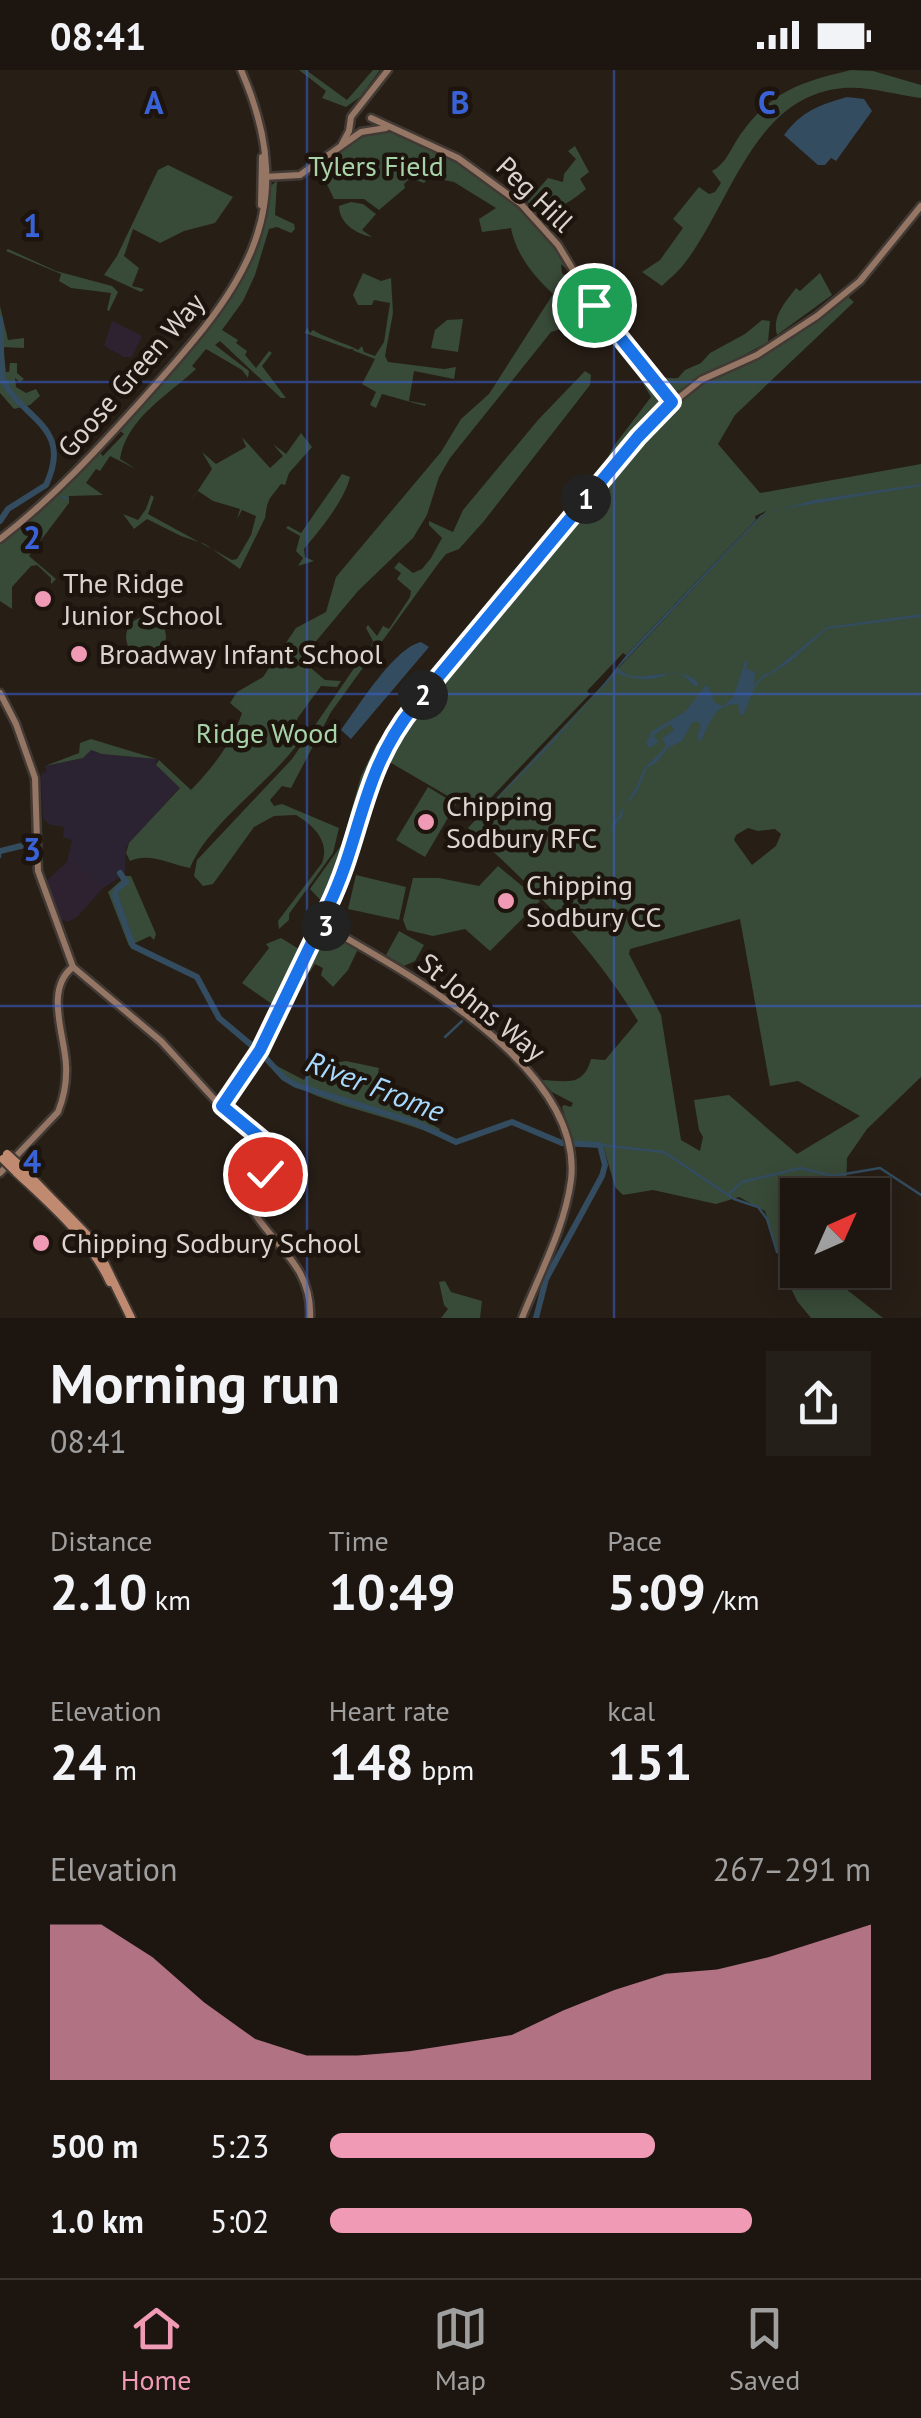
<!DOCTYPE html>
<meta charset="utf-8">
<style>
:root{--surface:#1d1610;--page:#251f19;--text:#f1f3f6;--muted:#a09f9f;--line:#3b3530;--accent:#f09ab6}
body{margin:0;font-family:"PT Sans",sans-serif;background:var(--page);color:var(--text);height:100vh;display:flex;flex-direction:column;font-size:38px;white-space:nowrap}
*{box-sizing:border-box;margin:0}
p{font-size:32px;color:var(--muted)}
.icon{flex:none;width:55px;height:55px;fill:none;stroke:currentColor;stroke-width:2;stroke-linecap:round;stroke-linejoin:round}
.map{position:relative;height:1248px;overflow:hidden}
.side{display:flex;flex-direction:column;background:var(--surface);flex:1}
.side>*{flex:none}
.needle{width:65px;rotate:45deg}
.buttons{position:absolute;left:780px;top:1108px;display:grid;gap:20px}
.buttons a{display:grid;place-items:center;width:110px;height:110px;border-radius:0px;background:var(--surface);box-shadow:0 5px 25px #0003,0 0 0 2px var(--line);font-size:50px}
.pin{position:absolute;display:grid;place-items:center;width:85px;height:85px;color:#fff;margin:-42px;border:5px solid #fff;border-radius:50%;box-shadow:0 2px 10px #0007}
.km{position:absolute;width:50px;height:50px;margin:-25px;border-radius:50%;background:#222;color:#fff;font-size:28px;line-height:50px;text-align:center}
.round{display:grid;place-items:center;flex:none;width:105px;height:105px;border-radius:0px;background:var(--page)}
.headline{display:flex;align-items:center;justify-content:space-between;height:170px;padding:0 50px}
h1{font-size:55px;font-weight:600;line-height:75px}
.stats{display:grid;grid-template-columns:repeat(3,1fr);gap:15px;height:170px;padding:10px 50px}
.stats div{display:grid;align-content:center}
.stats b{font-size:50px;font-weight:600}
.stats small{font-size:28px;font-weight:400}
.stats p{font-size:28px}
.chart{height:280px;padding:20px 50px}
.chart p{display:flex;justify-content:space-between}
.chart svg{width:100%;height:180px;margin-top:10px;fill:var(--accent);opacity:.7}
ul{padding:0 50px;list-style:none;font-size:32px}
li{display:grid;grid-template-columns:160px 120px 1fr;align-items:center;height:75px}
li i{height:25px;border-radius:12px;background:var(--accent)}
.status{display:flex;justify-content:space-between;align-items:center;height:70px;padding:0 50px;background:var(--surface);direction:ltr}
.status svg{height:28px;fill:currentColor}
.tab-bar{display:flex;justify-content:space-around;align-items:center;height:140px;border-top:2px solid var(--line);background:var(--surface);font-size:28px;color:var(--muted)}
.tab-bar a{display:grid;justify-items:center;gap:5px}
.tab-bar .selected{color:var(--accent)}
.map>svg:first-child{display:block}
.commercial{fill:#2e2230}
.industrial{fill:#2c2332}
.green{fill:#384a38;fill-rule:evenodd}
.water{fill:#334c5f}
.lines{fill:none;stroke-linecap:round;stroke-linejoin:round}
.stream{stroke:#334c5f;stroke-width:2.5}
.river{stroke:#334c5f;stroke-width:6}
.secondary-casing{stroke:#413934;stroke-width:11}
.primary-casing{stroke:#413934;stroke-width:12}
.secondary{stroke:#957564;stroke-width:6}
.primary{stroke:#bf8a6f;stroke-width:8}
.primary-bridge-casing{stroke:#413934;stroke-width:12;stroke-linecap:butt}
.primary-bridge{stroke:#bf8a6f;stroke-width:8}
.route-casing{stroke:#fff;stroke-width:20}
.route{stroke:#1a73e8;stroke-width:12}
.grid{fill:none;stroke:#3a62d7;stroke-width:2.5;stroke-opacity:0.55}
.poi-dot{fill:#f09ab6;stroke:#1d150d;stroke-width:4}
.labels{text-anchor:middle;stroke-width:9;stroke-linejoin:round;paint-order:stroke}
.park-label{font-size:28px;fill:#a8d3a9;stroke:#1d150d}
.street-label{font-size:28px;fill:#dbd4cf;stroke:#1d150d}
.poi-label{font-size:28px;fill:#dbd4cf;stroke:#1d150d;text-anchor:start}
.water-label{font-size:30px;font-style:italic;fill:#a8d9ff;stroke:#1d150d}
.grid-label{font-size:32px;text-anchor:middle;font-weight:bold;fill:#3a62d7;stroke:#1d150d;stroke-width:9;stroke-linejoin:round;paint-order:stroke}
</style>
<div class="status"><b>08:41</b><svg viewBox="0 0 49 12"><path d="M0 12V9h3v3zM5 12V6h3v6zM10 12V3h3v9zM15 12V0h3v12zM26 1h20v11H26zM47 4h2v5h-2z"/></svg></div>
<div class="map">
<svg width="921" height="1248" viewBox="0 0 921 1248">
<rect width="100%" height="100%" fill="#271e16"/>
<g class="commercial">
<path d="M112,251l30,15 -10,21h-8l-20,-11z"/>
<path d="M67,792l25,14 11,12 -26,29 -9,5 -8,-3 -15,-37z"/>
</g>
<path class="industrial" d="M91,680l11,4 55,5 -1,6 24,22 -54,60 -1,27 -22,14 -11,-12 -25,-14 5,-22 -9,-3 1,-10 -13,-2 -8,-6 -2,-45 5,-2 -1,-6 38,-8z"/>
<g class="green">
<path d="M299,0h7l41,30 26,-30h7l-20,27 -14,10 -24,-9 4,-7z"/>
<path d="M851,0l22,1 48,14v13c-25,-3 -52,-12 -77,-10 -91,7 -113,117 -160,176 -6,8 -15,15 -22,22l-20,-14 18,-12 23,-32 -10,-9 26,-32 10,7 6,-2 6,-9 -9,-12c14,-7 19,-23 28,-36 31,-44 61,-53 111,-65z"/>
<path d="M388,61c76,18 146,79 185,144l-12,-11 1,9 8,8 -6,11 34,26 17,18 -41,-11 -23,7 -101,126 -11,19 -12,38 -14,23 -55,53 -46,55v23l13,11 16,1 -4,6 -16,-1 -24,33 5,19c-29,43 -94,85 -112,130 -21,-4 -40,-16 -60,-7l-4,-8 3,-10 51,-55 -24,-23 3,-5 32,30c22,-23 41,-47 51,-77l-12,-10 7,-11 26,-15 33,-49 30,-16 10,-35 105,-125 20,-33 28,-25 64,-100c-19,-18 -37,-39 -42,-66l-29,4 -3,-13 17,-11 -42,-26 -25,-5 -5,6 -14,-5 -6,6 1,4 -26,22 -15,-11h-30l-13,-27 3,-6c18,-17 37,-36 64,-35z"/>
<path d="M575,76l14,26 -9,7 6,10c-18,15 -39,30 -59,13l21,-24 15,4 1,-8 12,-15 -8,-8z"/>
<path d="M168,95l65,32 -18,26 -31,8 -24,12 -27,-14 -9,27 15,12 -7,18 12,3 -3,3 -37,-17 13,-19 41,-86z"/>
<path d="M277,111l-2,34 19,9 1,5 -4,4 -14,-6 -8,2 -14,46 -12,26 -21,29 16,10 -2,3 11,8 -2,4 11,13 13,-17 3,2 -10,13 24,32h-5l-61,-57 -5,4 34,26 -1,7 -6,-8 -36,-21 -14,17 4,3c-27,25 -70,50 -76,90l16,10 -26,-13 -10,15 -4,-2 -10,14 17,12 -34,1v7l-40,53 27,23 -5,5v-6l-14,-13 -6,1 -19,21v22l-12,-8v-60l60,-50 38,-40 5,5 21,-22 -5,-4 9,-8 -1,-3 85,-95 25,-35 19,-47 13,-55z"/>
<path d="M351,132l12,2 13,10 -14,16 10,7c-16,-3 -33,-14 -33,-31z"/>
<path d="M8,179l48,22 56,15 6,6 -9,19 -2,-1 4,-17 -40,-5 -12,-7 2,-7 -55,-23z"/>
<path d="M363,203l18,8 10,-3 2,35 -8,43 3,6 56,7 12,-2 -2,12 -40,-8 -5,30 17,3 -1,2 -43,-12 -6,14 -6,-3 6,-13 -14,-8 13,-25 -23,-9 3,-1h-6l-44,-16 2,-6 3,6 3,-3c10,7 35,14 45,20l4,-4 2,6 11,4 9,-14 6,-39 -16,-3 -2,5h-14l-5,-10z"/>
<path d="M820,203l12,22 -55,40c-5,-20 8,-32 19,-47l4,3z"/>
<path d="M846,225l8,7 -119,113 -17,29 42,49 161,-29v613l-54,52 -20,29 -1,37h-48v75h45l3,19 37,29h-72l-14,-17 -15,-32 10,-6 -6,-12 -8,3 -13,-43 -26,-14 -23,7 -63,-14 -30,5 -8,-8 -12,-42 -30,-3 -11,-35 2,-2 7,2 2,-4 -21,-11 -11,-12c22,0 42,9 50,-21l14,1 33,-39c-48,-78 -103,-131 -170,-193l298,-317 -11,5 1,4 -130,135 -3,-2 -36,38 3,3 -109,114 -16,-2 -79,-46 19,-30 130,-160 -1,-2 134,-158 36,-28 42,-19zM748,758l10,3 17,-2 6,5 -5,12 -24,19 -18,-25 2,-5zM740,849l30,167 28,-5 62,35 -63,38 -68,-59 -35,5 5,30 4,7 -3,14 -19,-11 -20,-125 -32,-61 1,-5z"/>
<path d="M0,236l8,34 16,-2v10l-21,-1 3,25h3l1,-9h7v10l7,6 -4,3 -5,-4 1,9 10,6 10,-4 4,7 -10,9 -16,4 -14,-16z"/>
<path d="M463,249l-5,33 -27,-4 4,-18 12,-10z"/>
<path d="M762,250l8,1 -2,21 -92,50 -14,-7 -25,-34h4c11,18 14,29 37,27l7,-8 16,-7 9,-10 35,-19z"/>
<path d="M622,278l38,48 -1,11 -265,322 -24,44 -45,132 -15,-16 32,-45 19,-68 15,-31 60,-78 163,-191 14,-29 38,-50z"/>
<path d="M585,301l6,4 -1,10 -106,136 -25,28 -13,5 -8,10 -107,148 -40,76 -9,-2 -12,14 4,6 8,-2 57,24 -6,25 -44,61v6l-10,9 -1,-8 44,-58c8,-22 -8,-37 -26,-48l-22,1 -20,11 -41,57 -10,2 -9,-10 3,-16 95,-101 67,-98 8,-4 6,-16 -7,-13 2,-3 9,11 6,-10 6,3 21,-32 1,-6 -14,-12 4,-6 -7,-5 5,-6 14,11 9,-4 9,-11 11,-20 -13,-13v-4l24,11 10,-22 75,-90z"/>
<path d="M301,363l11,14 -23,26 -4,12 -4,-1c-13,17 -13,14 -16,34l-25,51 -35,-25 -24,-8 -34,-17 -13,10 -11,-15 15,6 8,-11 5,-14 3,2 -6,17 84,46 5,-1 14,-24 5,-19 -14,-6 -5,9 3,-10 -27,-8 -15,-10 -9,13 23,-35 -10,-17 14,12 30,-17 -4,-10 28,31 13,-12 -10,-12 13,10z"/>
<path d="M342,404l8,3c-5,23 -31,54 -46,72l1,8 9,4 -16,5 5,-8 -7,-7 4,-15 -14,-8 2,-2 13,7z"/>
<circle cx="146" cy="567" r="20"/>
<path d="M91,669l66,20 -55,-5 -11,-4 -8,8 -38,8 34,-13 1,-10z"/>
<path d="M428,717l28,17 -31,53 -29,-17z"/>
<path d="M498,796l42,35 -50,50 -25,-22 -32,7 -26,-6 -4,-10 10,-42h26l40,8z"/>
<path d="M356,805l50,12 -7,33 -51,-11z"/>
<path d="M126,806h5l25,58 -2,6 -4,-4 -21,10 -21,-54z"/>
<path d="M399,861l25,14 -9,16 -11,5 -18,-11z"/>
<path d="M323,862l35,17 -10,21 -15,17 -12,-12 2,-7 -8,-4 -5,8 -7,-4z"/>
<path d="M311,866l-35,71 -34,-24 27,-35 -3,-4 15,-6 18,11 8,-12z"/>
<path d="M346,991l33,7 -4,24 65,37 -3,7c-45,-21 -132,-33 -163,-66l3,-4 27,14 7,-13z"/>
<path d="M445,1211l6,11 31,9 -2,17h-39l7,-9 -4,-4 -5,-23z"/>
</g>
<g class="water">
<path d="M847,27l17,2 8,12 -36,50 -5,-3 -6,7h-7l-34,-30c18,-24 35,-30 63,-38z"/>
<path d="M921,414v2l-145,24 -14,6 -144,152c20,22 55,-9 81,15l-3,4 -12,-11 -11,-4c-22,11 -37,8 -57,1l-68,75 -80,80 123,-128 37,-47 133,-138 53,-15z"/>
<path d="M921,544v3l-94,12 -36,32 -21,14 -5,1 -11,12 -10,26 -4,1 -2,-11c-26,0 -28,22 -38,38l-3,-6 4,-10 -3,-5 -6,2 -10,18 -14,7 -11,14 -10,6 -10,24 -13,15 -2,10 -16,19c10,-16 19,-31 29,-47 5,-6 5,-15 10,-21 4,-6 14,-12 21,-22l-4,-7 12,-9 -4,-6 -17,12 6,6 -10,6 -3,-4 5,-12 35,-21 19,-25 4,1 5,15 9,4 11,-10 11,-35 3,1 -2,7 9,3 -1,13 10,-11h5l58,-47z"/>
<path d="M421,572l8,5 -78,92 -10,-9c17,-23 53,-82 80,-88z"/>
</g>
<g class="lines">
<g class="stream">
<path d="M63,427l3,1"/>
<path d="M0,787v-6"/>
<path d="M445,967l17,-16"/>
<path d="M600,1075l64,7 70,47 24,8 9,12 10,33"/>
<path d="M729,1124l13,-12 59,-14 32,8 47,-8 41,27"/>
</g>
<g class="river">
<path d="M0,249l2,59c19,42 72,47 44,107l-38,24 -8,12"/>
<path d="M0,781l25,-6"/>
<path d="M120,803l6,9 -10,8 -1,6 18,50 64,31 22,41 43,36 22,24 12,7 120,38 40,19 56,-20 50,21 38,2 5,20 -3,11 -56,103 -10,39"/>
</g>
<defs>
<g id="secondary">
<path d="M371,48l87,40 63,46 37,41 42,69 71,87"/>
<path d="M342,74l7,-13 2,-14 37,-47"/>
<path d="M263,107l37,-2 61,-43 25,-4"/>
<path d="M261,135l1,-48"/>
<path d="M0,469c53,-41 97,-89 142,-139 94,-105 164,-182 99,-330"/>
<path d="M0,623l16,31 19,54 3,93 35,96 88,74 54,59 56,45 5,12 -29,44c21,42 66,62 63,117"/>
<path d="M324,859l10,2c81,47 250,139 237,249 -6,47 -32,95 -49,138"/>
<path d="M334,861l-8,-13 2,-11c34,-71 34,-136 87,-201l246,-294 40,-32 56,-25 60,-39 43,-35 61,-75"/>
<path d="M314,866l-2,-18 15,-10"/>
<path d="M222,1036l39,-56 53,-112 11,-11"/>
<path d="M0,1103l58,-61c6,-15 9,-30 8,-47 -1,-29 -22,-76 7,-98"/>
</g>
<g id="primary">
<path d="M21,1097l73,75 37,76"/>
<path d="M16,1102c36,34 73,65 94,110"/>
</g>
</defs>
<use href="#secondary" class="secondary-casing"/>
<use href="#primary" class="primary-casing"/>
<use href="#secondary" class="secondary"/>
<use href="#primary" class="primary"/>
<defs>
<g id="primary-bridge">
<path d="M7,1084l14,13"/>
<path d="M3,1089l13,13"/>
</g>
</defs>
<use href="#primary-bridge" class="primary-bridge-casing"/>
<use href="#primary-bridge" class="primary-bridge"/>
</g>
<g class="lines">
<defs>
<path id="route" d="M265,1104l11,-19 -1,-5 -53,-44 38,-56 54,-112 12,-12 2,-19c35,-72 32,-133 86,-201l224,-269 34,-35 -78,-97"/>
</defs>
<use href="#route" class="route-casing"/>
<use href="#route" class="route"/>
</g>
<path class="grid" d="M307,0v1248M614,0v1248M0,312h921M0,624h921M0,936h921"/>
<g class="poi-dot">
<circle cx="43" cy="529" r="10"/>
<circle cx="79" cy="584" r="10"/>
<circle cx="426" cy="752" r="10"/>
<circle cx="506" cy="831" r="10"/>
<circle cx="41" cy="1173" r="10"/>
</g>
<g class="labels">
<g class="park-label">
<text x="376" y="106">Tylers Field</text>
<text x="267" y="673">Ridge Wood</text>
</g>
<g class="street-label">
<text transform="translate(535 124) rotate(44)" y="10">Peg Hill</text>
<text transform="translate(131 305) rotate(-49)" y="10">Goose Green Way</text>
<text transform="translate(482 937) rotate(39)" y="10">St Johns Way</text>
</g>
<g class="poi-label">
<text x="63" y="523">The Ridge<tspan x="63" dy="32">Junior School</tspan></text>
<text x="99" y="594">Broadway Infant School</text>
<text x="446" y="746">Chipping<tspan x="446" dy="32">Sodbury RFC</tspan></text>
<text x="526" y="825">Chipping<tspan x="526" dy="32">Sodbury CC</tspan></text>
<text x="61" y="1183">Chipping Sodbury School</text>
</g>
<g class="water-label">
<text transform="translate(375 1017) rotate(21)" y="10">River Frome</text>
</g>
</g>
<g class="grid-label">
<text x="154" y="44">A</text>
<text x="460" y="44">B</text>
<text x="767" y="44">C</text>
<text x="32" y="167">1</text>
<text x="32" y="479">2</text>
<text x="32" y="791">3</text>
<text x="32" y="1103">4</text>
</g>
</svg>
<div class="buttons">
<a><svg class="needle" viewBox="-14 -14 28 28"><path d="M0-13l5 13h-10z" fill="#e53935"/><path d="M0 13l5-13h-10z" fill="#a09f9f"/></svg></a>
</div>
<div class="pin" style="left:594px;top:235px;background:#1e9e55"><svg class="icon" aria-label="arrive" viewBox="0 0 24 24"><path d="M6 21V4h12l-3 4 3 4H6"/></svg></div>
<div class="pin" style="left:265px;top:1104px;background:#d93025"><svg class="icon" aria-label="check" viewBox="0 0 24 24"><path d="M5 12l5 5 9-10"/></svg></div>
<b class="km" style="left:586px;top:429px">1</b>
<b class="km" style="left:423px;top:625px">2</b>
<b class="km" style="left:326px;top:856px">3</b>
</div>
<section class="side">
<div class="headline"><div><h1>Morning run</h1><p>08:41</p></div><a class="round"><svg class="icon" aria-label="share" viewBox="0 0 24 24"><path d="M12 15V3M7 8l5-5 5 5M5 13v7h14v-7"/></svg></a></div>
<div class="stats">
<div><p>Distance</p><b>2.10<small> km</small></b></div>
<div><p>Time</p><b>10:49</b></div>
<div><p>Pace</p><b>5:09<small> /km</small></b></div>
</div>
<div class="stats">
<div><p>Elevation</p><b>24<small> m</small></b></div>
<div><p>Heart rate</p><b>148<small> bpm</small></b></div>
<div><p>kcal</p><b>151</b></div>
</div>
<div class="chart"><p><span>Elevation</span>267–291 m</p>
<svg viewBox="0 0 160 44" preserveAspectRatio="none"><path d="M0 44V6L10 6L20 14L30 25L40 34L50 38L60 38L70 37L80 35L90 33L100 27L110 22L120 18L130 17L140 14L150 10L160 6V44z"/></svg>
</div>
<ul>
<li><b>500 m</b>5:23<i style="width:60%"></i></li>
<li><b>1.0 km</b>5:02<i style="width:78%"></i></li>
</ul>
</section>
<nav class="tab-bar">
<a class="selected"><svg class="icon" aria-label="home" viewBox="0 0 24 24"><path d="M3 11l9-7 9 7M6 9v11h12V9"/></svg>Home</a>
<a><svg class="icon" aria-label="map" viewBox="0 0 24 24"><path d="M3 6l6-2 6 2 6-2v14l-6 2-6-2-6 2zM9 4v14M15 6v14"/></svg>Map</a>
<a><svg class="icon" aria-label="saved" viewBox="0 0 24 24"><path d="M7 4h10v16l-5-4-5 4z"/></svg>Saved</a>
</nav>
